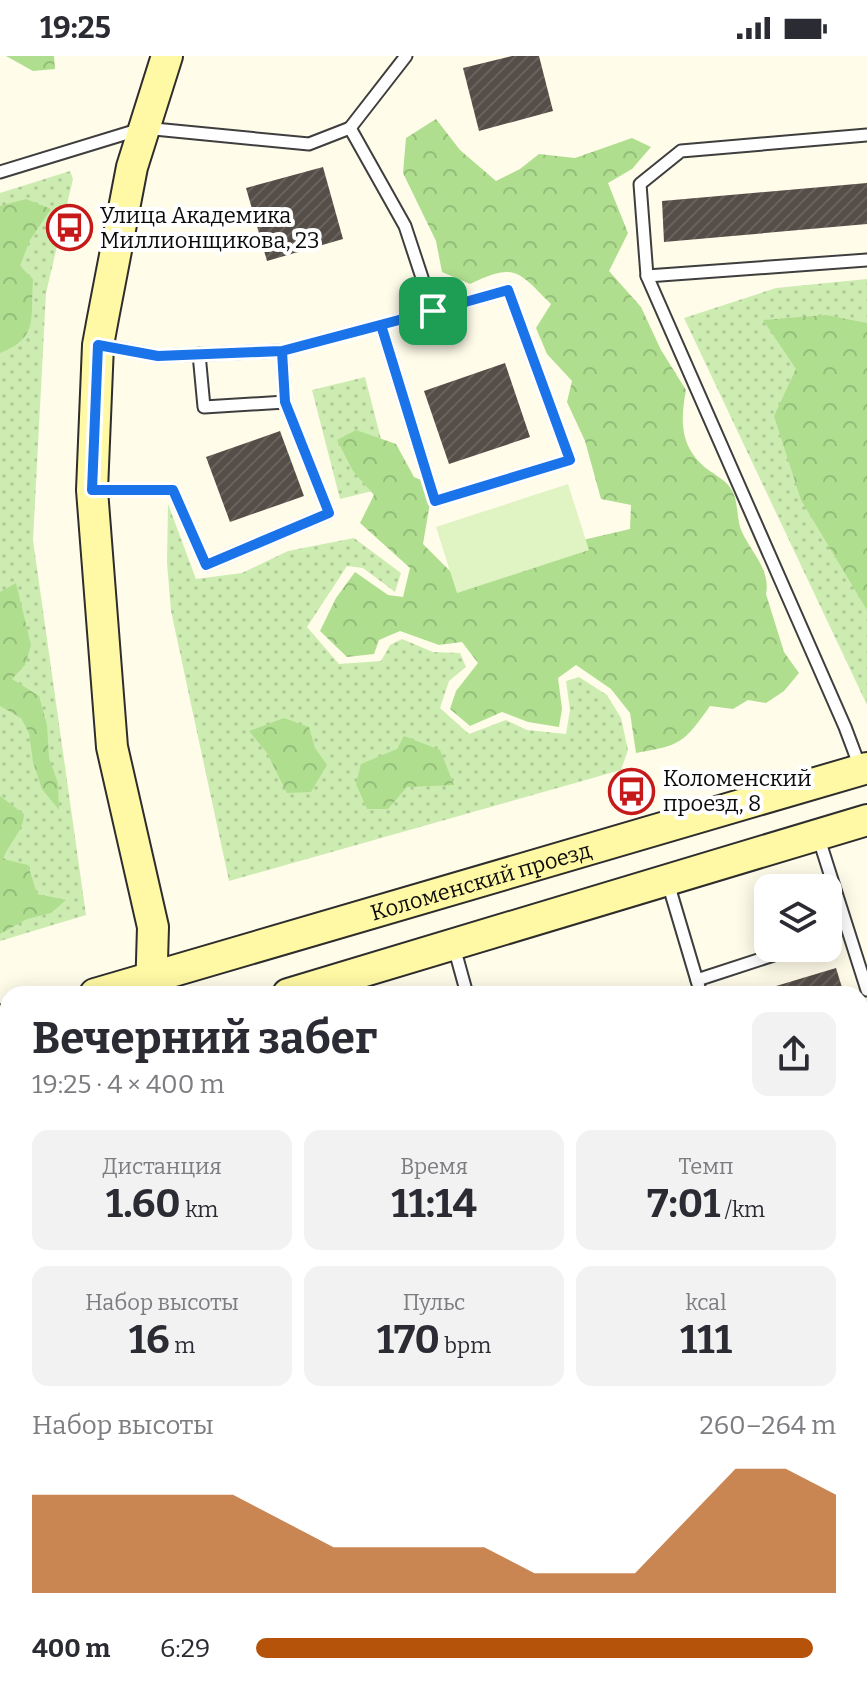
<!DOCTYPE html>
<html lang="ru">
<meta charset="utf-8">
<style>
:root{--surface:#fff;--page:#f2f2f3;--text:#2b2b33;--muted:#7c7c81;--accent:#b45309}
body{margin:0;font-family:Bitter,serif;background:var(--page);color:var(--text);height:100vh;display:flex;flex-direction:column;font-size:30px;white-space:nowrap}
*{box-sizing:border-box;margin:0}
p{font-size:26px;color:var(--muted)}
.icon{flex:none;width:44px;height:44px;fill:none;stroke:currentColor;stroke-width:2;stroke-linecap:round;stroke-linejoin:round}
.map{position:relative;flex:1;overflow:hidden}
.details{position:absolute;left:0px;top:930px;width:868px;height:708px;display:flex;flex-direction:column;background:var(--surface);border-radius:24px 24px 0 0;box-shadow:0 4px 20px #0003}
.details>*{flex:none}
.fabs{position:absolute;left:754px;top:818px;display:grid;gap:16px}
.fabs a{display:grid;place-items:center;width:88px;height:88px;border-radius:16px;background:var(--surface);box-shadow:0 4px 20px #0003;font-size:40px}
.pin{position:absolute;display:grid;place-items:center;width:68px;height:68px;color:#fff;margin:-34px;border-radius:16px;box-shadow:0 4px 12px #0006}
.round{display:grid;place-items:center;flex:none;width:84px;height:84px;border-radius:16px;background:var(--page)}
.head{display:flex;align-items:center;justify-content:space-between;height:136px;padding:0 32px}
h1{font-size:44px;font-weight:700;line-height:60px}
.metrics{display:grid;grid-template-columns:repeat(3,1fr);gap:12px;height:136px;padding:8px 32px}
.metrics div{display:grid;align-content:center;border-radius:16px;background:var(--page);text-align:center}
.metrics b{font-size:40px;font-weight:700}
.metrics small{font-size:22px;font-weight:400}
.metrics p{font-size:22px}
.chart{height:224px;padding:16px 32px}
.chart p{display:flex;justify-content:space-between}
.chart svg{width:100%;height:144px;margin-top:8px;fill:var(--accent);opacity:.7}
ul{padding:0 32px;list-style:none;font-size:26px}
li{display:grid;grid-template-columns:128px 96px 1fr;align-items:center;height:60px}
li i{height:20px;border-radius:10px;background:var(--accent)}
.status{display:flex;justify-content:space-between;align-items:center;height:56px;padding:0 40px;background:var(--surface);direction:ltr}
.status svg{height:22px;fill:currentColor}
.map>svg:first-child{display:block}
.industrial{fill:url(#industrial-grid)}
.green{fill:url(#green-dots)}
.forest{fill:url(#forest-crowns)}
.pitch{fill:#e0f3c3}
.building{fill:url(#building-hatch)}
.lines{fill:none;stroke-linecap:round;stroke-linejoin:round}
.lane-casing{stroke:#3e3e3e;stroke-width:15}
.street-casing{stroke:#3e3e3e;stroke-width:26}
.secondary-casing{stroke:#2d2d2d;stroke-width:34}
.lane{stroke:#fff;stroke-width:11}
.street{stroke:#fff;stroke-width:22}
.secondary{stroke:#fff9a5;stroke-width:30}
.route-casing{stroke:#fff;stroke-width:16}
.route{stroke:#1a73e8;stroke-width:10}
.labels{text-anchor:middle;stroke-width:8;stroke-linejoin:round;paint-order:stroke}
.poi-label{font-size:22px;fill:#0b0b0b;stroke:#fff;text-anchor:start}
.street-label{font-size:22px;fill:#0b0b0b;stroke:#fff}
</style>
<div class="status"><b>19:25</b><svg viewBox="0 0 49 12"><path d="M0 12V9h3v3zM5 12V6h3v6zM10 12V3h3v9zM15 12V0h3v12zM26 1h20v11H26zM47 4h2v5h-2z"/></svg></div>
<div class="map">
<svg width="867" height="1638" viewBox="0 0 867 1638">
<defs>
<pattern id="industrial-grid" width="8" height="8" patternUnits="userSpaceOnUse" patternTransform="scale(2)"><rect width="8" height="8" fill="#ebdeec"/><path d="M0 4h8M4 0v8" fill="none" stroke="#c8bdc9"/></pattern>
<pattern id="green-dots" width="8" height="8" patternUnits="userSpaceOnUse" patternTransform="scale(2)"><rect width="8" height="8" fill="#cdecb1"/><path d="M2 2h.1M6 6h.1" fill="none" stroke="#afc997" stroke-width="1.8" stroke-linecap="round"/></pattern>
<pattern id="forest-crowns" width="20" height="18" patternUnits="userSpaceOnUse" patternTransform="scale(2)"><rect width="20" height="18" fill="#afde8f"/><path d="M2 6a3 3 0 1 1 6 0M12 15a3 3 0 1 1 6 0" fill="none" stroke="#95bd7a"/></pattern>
<pattern id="building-hatch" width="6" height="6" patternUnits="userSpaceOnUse" patternTransform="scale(2)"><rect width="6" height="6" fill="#554d47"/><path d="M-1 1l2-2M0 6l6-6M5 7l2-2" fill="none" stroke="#68625d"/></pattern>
</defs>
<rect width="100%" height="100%" fill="#fffcea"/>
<path class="industrial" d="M867,1146v115l-7,2v-115z"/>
<g class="green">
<path d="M70,115l3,8 -27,114 -13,247 53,375 -86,26v-748z"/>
<path d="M867,223v426l-183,-387 92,-30z"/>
<path d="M365,321l28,109 -53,13 -28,-109z"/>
<path d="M168,448l28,75 46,-6 46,-22 66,-13 47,35 -6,19 -32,-24 -16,-2 -40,61 32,37 42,-3 9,-16 12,-6 31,13 27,1 6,14 -17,14 -9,27 29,26 37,-14 21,10 39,4 4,-24 -4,-29 13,-4 28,18 14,23 7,32 -7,20 -392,111 -58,-270 -4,-48z"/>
<path d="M8,1378v95l-8,-4v-76z"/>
</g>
<g class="forest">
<path d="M6,0h48l1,13 -22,2z"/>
<path d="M436,63l24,31 36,31 24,-12 19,-15 36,4 57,-20 19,9 -19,22 -24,14 20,50 -19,38 32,36 20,43 25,40c-6,32 -6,57 21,79 7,5 20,12 24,20 8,12 5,30 11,43 9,20 29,38 24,62l18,58 15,21 -15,18 -18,12 -18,-3 -15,9 -23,-3c-27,38 -29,39 -74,47l-6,-40 -19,-24 -35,-24 -18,13 4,31 -3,18 -31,-5 -26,-10 -32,14 -20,-17 6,-18 22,-28 -16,-21 -23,3 -39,-14 -21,9 -5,14 -27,3 -27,-26 16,-33 19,-26 33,23 15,2 7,-29 -50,-45 14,-28 -21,-24 -16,-31 19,-10 40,14 18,33 19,8 -10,59 27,27 180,-42 1,-24 -30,-6 -16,-58 -18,-39 5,-21 -25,-27 -11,-26 15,-24c-33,-33 -36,-42 -81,-20l-28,-12 -6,-31 -33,-68 3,-35z"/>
<path d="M26,143l25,10 -21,31 -10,26 13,13c-3,37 7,59 -33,74v-147z"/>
<path d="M826,259l41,8v287l-66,-110 -27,-84 22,-47 -33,-49z"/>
<path d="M16,527l15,62 -6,20 -13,14 27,17 8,29 2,33 9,25 1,27 -17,-21 -9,-27 -4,-29 -8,-15 -21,-12v-114z"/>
<path d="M284,662l25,9 6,21 12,17 -16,27 -24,1 -20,-40 -18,-22z"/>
<path d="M404,680l36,14 14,35 -47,2 -19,22h-21l-11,-25 5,-20 36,-15z"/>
<path d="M0,740l24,18c0,16 -15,29 -21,45l25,6 9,29 29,6 -15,13 -24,6 -27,15z"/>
</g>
<path class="pitch" d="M568,428l21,66 -132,43 -21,-66z"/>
<g class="building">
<path d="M512,0h27l14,55 -74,20 -16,-63z"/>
<path d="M323,111l20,72 -76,22 -21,-73z"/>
<path d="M867,127v41l-203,18 -2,-41z"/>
<path d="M505,307l25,74 -81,27 -25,-73z"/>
<path d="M280,375l24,65 -74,26 -24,-65z"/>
<path d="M836,912l8,26h-91v-1z"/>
<path d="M867,964v131l-7,2v-131z"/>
<path d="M867,1163v26l-7,2v-26z"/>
<path d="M860,1546h7v55l-7,-1z"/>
<path d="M8,1604v26l68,1 -24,7h-52v-32z"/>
<path d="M334,1630h46l3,8h-47z"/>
<path d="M602,1630h45l3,8h-45z"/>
</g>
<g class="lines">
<defs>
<g id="lane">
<path d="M350,72l56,-72"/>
<path d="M867,79l-186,16 -41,33 7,92 220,-16"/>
<path d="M0,116l144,-44 165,16 41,-16 55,98 28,85 -151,40 -124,5 -59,-11"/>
<path d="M647,220l198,451 15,40"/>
<path d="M381,269l54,176 135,-41 -62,-170 -75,21"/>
<path d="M199,298l5,53 81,-5 -3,-51"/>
<path d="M92,434h81l33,75 123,-52 -44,-111"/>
<path d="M818,780l49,154"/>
<path d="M668,827l33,111"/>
<path d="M454,891l13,47"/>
<path d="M697,924l98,-32"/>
<path d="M0,1067l8,7"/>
<path d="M860,1121l7,-3"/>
<path d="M862,1215l5,-2"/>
<path d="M860,1363l7,2"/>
<path d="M0,1579l8,-2"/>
<path d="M402,1630l2,8"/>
<path d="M545,1630l3,8"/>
<path d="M191,1638l27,-8"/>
<path d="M440,1638l26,-8"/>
</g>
<path id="street" d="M0,1232l8,-13"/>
<g id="secondary">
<path id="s1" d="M95,938l772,-226"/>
<path d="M151,938l2,-67 -41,-180 -20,-257 6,-145 5,-27 29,-151 35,-111"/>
<path d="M288,938l579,-174"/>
<path d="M0,965l8,-2"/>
<path d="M0,1030l8,-2"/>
</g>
</defs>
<use href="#lane" class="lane-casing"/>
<use href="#street" class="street-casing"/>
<use href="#secondary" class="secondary-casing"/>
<use href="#lane" class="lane"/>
<use href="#street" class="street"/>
<use href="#secondary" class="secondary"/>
</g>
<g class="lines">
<defs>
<path id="route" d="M433,255l-151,40 -124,5 -60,-11 -6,145h81l33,75 123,-52 -44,-111 -3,-51 99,-26 54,176 135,-41 -62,-170 -75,21"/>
</defs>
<use href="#route" class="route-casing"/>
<use href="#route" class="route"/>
</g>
<defs>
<symbol id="bus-ring" viewBox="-11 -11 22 22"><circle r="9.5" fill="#fff" stroke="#c6191a" stroke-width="1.5"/><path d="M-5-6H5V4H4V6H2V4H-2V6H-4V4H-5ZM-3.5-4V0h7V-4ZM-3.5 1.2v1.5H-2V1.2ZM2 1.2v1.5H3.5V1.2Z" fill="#c6191a"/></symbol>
</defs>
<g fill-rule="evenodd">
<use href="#bus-ring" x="44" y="146" width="51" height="51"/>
<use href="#bus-ring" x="606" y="710" width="51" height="51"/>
</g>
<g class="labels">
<g class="poi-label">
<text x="100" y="167">Улица Академика<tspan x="100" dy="25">Миллионщикова, 23</tspan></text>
<text x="663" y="730">Коломенский<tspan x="663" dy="25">проезд, 8</tspan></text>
</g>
<g class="street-label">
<text dy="8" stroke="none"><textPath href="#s1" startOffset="402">Коломенский проезд</textPath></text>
</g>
</g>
</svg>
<div class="fabs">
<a><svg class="icon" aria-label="layers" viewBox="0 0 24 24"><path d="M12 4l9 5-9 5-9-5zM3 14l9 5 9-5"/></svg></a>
</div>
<div class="pin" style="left:433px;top:255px;background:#1e9e55"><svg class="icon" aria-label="arrive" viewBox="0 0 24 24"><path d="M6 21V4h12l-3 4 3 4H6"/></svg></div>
<section class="details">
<div class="head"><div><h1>Вечерний забег</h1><p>19:25 · 4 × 400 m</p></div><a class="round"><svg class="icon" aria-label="share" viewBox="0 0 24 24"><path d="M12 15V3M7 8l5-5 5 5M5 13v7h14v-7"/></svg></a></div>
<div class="metrics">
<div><p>Дистанция</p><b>1.60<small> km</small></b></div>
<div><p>Время</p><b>11:14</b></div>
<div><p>Темп</p><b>7:01<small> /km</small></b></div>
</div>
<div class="metrics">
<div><p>Набор высоты</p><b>16<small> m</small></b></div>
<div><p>Пульс</p><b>170<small> bpm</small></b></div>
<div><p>kcal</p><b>111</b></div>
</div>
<div class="chart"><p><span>Набор высоты</span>260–264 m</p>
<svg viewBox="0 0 160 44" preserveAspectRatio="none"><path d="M0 44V14L10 14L20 14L30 14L40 14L50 22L60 30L70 30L80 30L90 30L100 38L110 38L120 38L130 22L140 6L150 6L160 14V44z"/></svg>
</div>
<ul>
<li><b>400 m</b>6:29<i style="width:96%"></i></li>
</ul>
</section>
</div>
